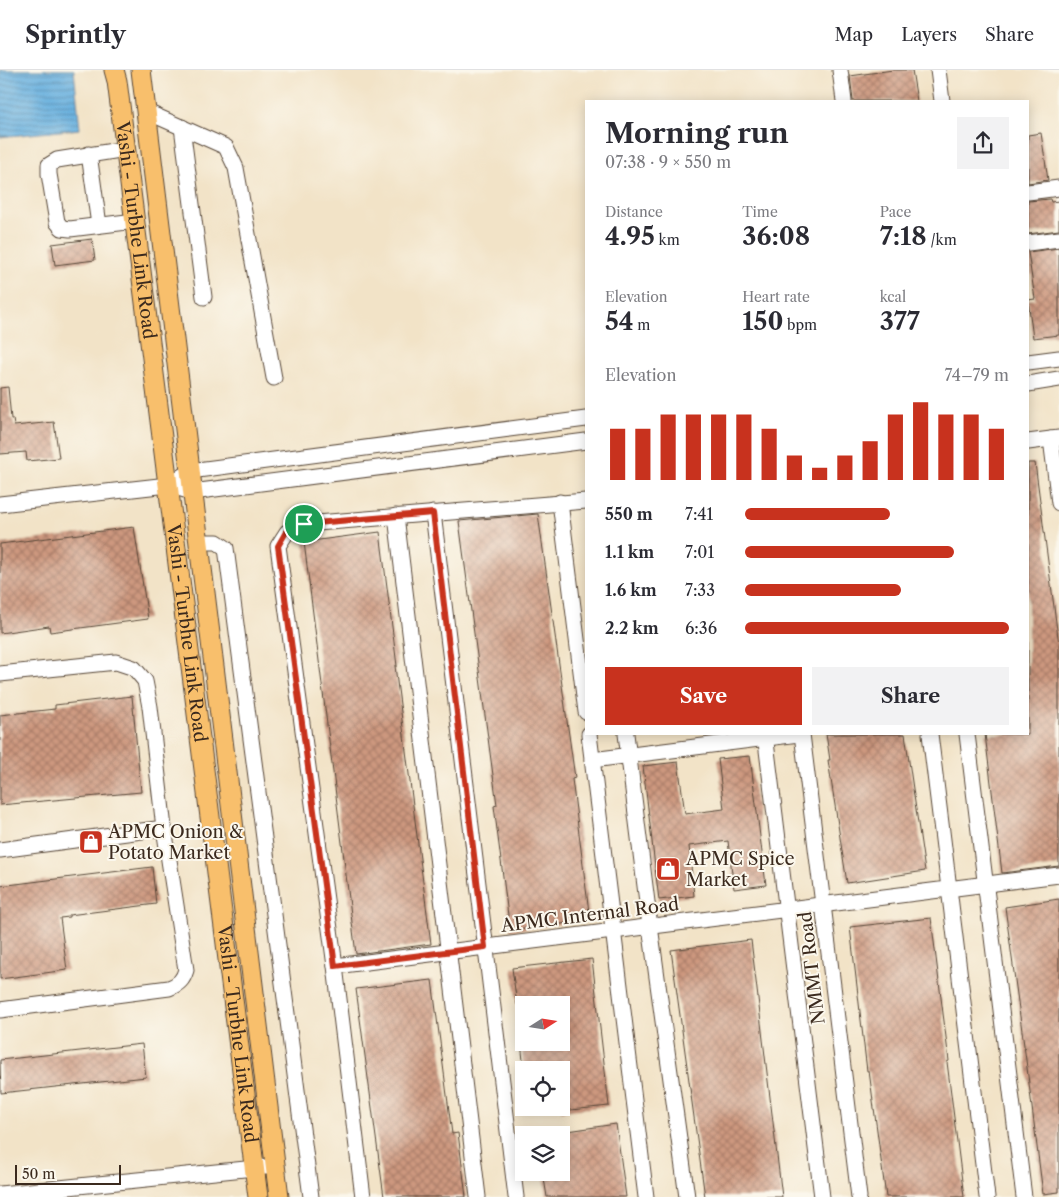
<!DOCTYPE html>
<meta charset="utf-8">
<style>
:root{--surface:#fff;--page:#f2f2f3;--text:#2b2b33;--muted:#7c7c81;--line:#e1e1e2;--accent:#c8321e}
body{margin:0;font-family:"Libre Caslon Text",serif;background:var(--page);color:var(--text);height:100vh;display:flex;flex-direction:column;font-size:19px;white-space:nowrap}
*{box-sizing:border-box;margin:0}
p{font-size:16px;color:var(--muted)}
.icon{flex:none;width:28px;height:28px;fill:none;stroke:currentColor;stroke-width:2;stroke-linecap:round;stroke-linejoin:round}
.map{position:relative;flex:1;overflow:hidden}
.sheet{position:absolute;left:585px;top:30px;width:444px;height:635px;display:flex;flex-direction:column;background:var(--surface);border-radius:0px;box-shadow:0 2px 12px #0003}
.sheet>*{flex:none}
.needle{width:32px;rotate:78deg}
.tools{position:absolute;left:515px;top:926px;display:grid;gap:10px}
.tools a{display:grid;place-items:center;width:55px;height:55px;border-radius:0px;background:var(--surface);box-shadow:0 2px 12px #0003;font-size:25px}
.scale{position:absolute;left:15px;bottom:12px;width:106px;box-sizing:border-box;padding-left:5px;border:2px solid #3b2a1e;border-top:0;font-size:14px;line-height:18px;white-space:nowrap;color:#3b2a1e;-webkit-text-stroke:4px #fbf7ec;paint-order:stroke}
.pin{position:absolute;display:grid;place-items:center;width:42px;height:42px;color:#fff;margin:-21px;border:2px solid #fff;border-radius:50%;box-shadow:0 1px 5px #0007}
.round{display:grid;place-items:center;flex:none;width:52px;height:52px;border-radius:0px;background:var(--page)}
.summary{display:flex;align-items:center;justify-content:space-between;height:85px;padding:0 20px}
h1{font-size:28px;font-weight:800;line-height:38px}
.figures{display:grid;grid-template-columns:repeat(3,1fr);gap:8px;height:85px;padding:5px 20px}
.figures div{display:grid;align-content:center}
.figures b{font-size:25px;font-weight:800}
.figures small{font-size:14px;font-weight:400}
.figures p{font-size:14px}
.chart{height:140px;padding:10px 20px}
.chart p{display:flex;justify-content:space-between}
.chart svg{width:100%;height:90px;margin-top:5px;stroke:var(--accent);stroke-width:6}
.action{display:flex;gap:10px;margin-top:auto;padding:10px 20px}
.action a{flex:1;height:58px;border-radius:0px;background:var(--accent);color:#fff;font-size:20px;font-weight:800;line-height:58px;text-align:center}
.action a+a{background:var(--page);color:var(--text)}
ul{padding:0 20px;list-style:none;font-size:16px}
li{display:grid;grid-template-columns:80px 60px 1fr;align-items:center;height:38px}
li i{height:12px;border-radius:6px;background:var(--accent)}
header{display:flex;align-items:center;gap:30px;box-sizing:border-box;height:70px;padding:0 25px;background:var(--surface);border-bottom:1px solid var(--line)}
header strong{font-size:24px}
nav{display:flex;gap:28px;margin-inline-start:auto;font-size:18px}
.map>svg:first-child{display:block}
.water{fill:url(#water-rules);stroke:#516d7e}
.building{fill:url(#building-cross-hatch)}
.lines{fill:none;stroke-linecap:round;stroke-linejoin:round}
.minor-casing{stroke:#564637;stroke-width:17}
.major-casing{stroke:#564637;stroke-width:21}
.minor{stroke:#fff;stroke-width:15}
.major{stroke:#f8bf6c;stroke-width:19}
.route-casing{stroke:#fff;stroke-width:10}
.route{stroke:#c8321e;stroke-width:6}
.labels{text-anchor:middle;stroke-width:4;stroke-linejoin:round;paint-order:stroke}
.street-label{font-size:18px;fill:#3b2a1e;stroke:#fbf7ec}
.poi-label{font-size:18px;fill:#3b2a1e;stroke:#fbf7ec;text-anchor:start}
</style>
<header>
<strong>Sprintly</strong>
<nav><a>Map</a><a>Layers</a><a>Share</a></nav>
</header>
<div class="map">
<svg width="1059" height="1127" viewBox="0 0 1059 1127">
<defs>
<pattern id="water-rules" width="6" height="5" patternUnits="userSpaceOnUse" patternTransform="scale(1.25)"><rect width="6" height="5" fill="#67b0df"/><path d="M0 2.5h6" fill="none" stroke="#568fb4"/></pattern>
<pattern id="building-cross-hatch" width="8" height="8" patternUnits="userSpaceOnUse" patternTransform="scale(1.25)"><rect width="8" height="8" fill="#cd987f"/><path d="M0 0l8 8M0 8l8-8" fill="none" stroke="#a87c67"/></pattern>
</defs>
<rect width="100%" height="100%" fill="#fbf7ec"/>
<filter id="ink" filterUnits="userSpaceOnUse"><feTurbulence type="fractalNoise" baseFrequency=".02" numOctaves="2"/><feDisplacementMap in="SourceGraphic" scale="10" xChannelSelector="R" yChannelSelector="G"/><feConvolveMatrix kernelMatrix="1 2 1 2 8 2 1 2 1" color-interpolation-filters="sRGB"/></filter>
<filter id="wash" filterUnits="userSpaceOnUse"><feTurbulence type="fractalNoise" baseFrequency=".0096" numOctaves="4" result="noise"/><feDisplacementMap in="SourceGraphic" scale="20" xChannelSelector="R" yChannelSelector="G"/><feGaussianBlur stdDeviation="1.12" result="paint"/><feColorMatrix in="noise" values="0 0 0 0 0 0 0 0 0 0 0 0 0 0 0 0 0 1.4 0 .05"/><feComposite in="paint" operator="in"/></filter>
<g filter="url(#wash)">
<rect width="100%" height="100%" fill="#f2e3c7"/>
<path class="water" d="M0,0h74l6,59 -80,8z"/>
<g id="blocks">
<g class="building">
<path d="M893,0h19l5,31h-64l-3,-25z"/>
<path d="M1041,63l7,47 -20,3v-48z"/>
<path d="M1050,129l1,3 8,-1v29l-31,4v-33z"/>
<path d="M92,169l3,21 -40,5 -3,-21z"/>
<path d="M1059,178v87l-26,3 -5,-38 7,-1 -7,-47z"/>
<path d="M8,317l3,32h2l1,7 40,-4 5,36 -32,3 -1,-9 -26,2v-66z"/>
<path d="M1028,393h7l24,182v221l-57,7 -17,-139h43z"/>
<path d="M538,444l37,264 -3,1 18,141 -80,11 -16,-125 3,-1 -38,-284z"/>
<path d="M134,457l14,92 -98,13 -1,-6 -49,7v-89z"/>
<path d="M380,462l17,134h-2l36,278 -75,10 -52,-412z"/>
<path d="M132,626l9,96 -141,13v-90l55,-6v-4z"/>
<path d="M826,664h79l20,137 -78,12 -19,-123h2z"/>
<path d="M750,686l16,129 -32,4 -6,-48 -39,5 5,50 -35,4 -16,-134 35,-4 7,52 39,-5 -6,-50z"/>
<path d="M152,797l4,37 -87,11v2l-9,1 7,52 -67,9v-93z"/>
<path d="M1059,829v293l-16,2 -17,-134 -21,-153z"/>
<path d="M931,848l18,143 -2,1 17,135h-78l-17,-126h-2l-17,-144z"/>
<path d="M751,870l31,257h-77l-34,-247z"/>
<path d="M592,889l17,147 -48,5v-41h-37l-3,-28h40v-37h-44l-5,-37z"/>
<path d="M432,910l20,154 6,-1 8,64h-82l-28,-208z"/>
<path d="M142,974l4,33 -145,16 -1,-33z"/>
<path d="M616,1054l10,73h-79l-4,-25h18v-40z"/>
</g>
</g>
</g>
<g filter="url(#ink)">
<use href="#blocks" fill-opacity="0" stroke="#564637" stroke-width="1"/>
<g class="lines">
<defs>
<g id="minor">
<path d="M840,0l4,31"/>
<path d="M938,0l4,31"/>
<path d="M145,41l81,36 10,21 38,210"/>
<path d="M182,57l22,170"/>
<path d="M126,79l-69,11 -8,5v9l8,48 5,6 8,1 65,-8"/>
<path d="M89,84l10,71"/>
<path d="M1028,122l31,-4"/>
<path d="M1028,173l31,-4"/>
<path d="M1028,292l31,-4"/>
<path d="M1028,314l31,-5"/>
<path d="M1051,369l8,64"/>
<path d="M1028,372l31,-4"/>
<path d="M168,415l22,-14 396,-52"/>
<path d="M560,432l26,210"/>
<path d="M0,434l168,-19 24,7 394,-51"/>
<path d="M433,443l83,684"/>
<path d="M396,446l82,681"/>
<path d="M198,472h19l9,6 85,649"/>
<path d="M0,604l116,-12 18,6 11,13 5,26 14,121 22,142c-3,10 -7,14 -17,18l-169,22"/>
<path d="M589,664l57,463"/>
<path d="M626,664l24,192 37,271"/>
<path d="M765,664l57,463"/>
<path d="M802,664l57,463"/>
<path d="M930,664l57,463"/>
<path d="M967,664l57,463"/>
<path d="M592,690l207,-26"/>
<path d="M0,780l164,-22"/>
<path d="M335,896l724,-91"/>
<path d="M0,1124l275,-28"/>
<path d="M363,1127l-28,-231 -57,-420 9,-14 18,-8 281,-23"/>
</g>
<g id="major">
<path id="s1" d="M114,0l3,11 141,1116"/>
<path d="M141,0l138,1127"/>
</g>
</defs>
<use href="#minor" class="minor-casing"/>
<use href="#major" class="major-casing"/>
<use href="#minor" class="minor"/>
<use href="#major" class="major"/>
</g>
</g>
<g class="lines" filter="url(#ink)">
<defs>
<path id="route" d="M433,443l52,434 -150,19 -57,-420 8,-14 18,-8z"/>
</defs>
<use href="#route" class="route-casing"/>
<use href="#route" class="route"/>
</g>
<defs>
<symbol id="shop-square" viewBox="-11 -11 22 22"><rect x="-9" y="-9" width="18" height="18" rx="4" fill="#c8321e" stroke="#fbf7ec"/><path d="M-5-2.5h2.3a2.7 3.5 0 0 1 5.4 0H5L5.5 6h-11ZM-1.5-2.5h3a1.5 2.3 0 0 0-3 0Z" fill="#fff"/></symbol>
</defs>
<g fill-rule="evenodd">
<use href="#shop-square" x="77" y="758" width="28" height="28"/>
<use href="#shop-square" x="654" y="785" width="28" height="28"/>
</g>
<g class="labels">
<g class="street-label">
<text dy="6" stroke="none"><textPath href="#s1" startOffset="162">Vashi - Turbhe Link Road</textPath></text>
<text dy="6" stroke="none"><textPath href="#s1" startOffset="568">Vashi - Turbhe Link Road</textPath></text>
<text transform="translate(590 845) rotate(-7)" y="6">APMC Internal Road</text>
<text transform="translate(812 898) rotate(-97)" y="6">NMMT Road</text>
<text dy="6" stroke="none"><textPath href="#s1" startOffset="972">Vashi - Turbhe Link Road</textPath></text>
</g>
<g class="poi-label">
<text x="108" y="768">APMC Onion &amp;<tspan x="108" dy="21">Potato Market</tspan></text>
<text x="686" y="795">APMC Spice<tspan x="686" dy="21">Market</tspan></text>
</g>
</g>
</svg>
<div class="tools">
<a><svg class="needle" viewBox="-14 -14 28 28"><path d="M0-13l5 13h-10z" fill="#e53935"/><path d="M0 13l5-13h-10z" fill="#7c7c81"/></svg></a>
<a><svg class="icon" aria-label="locate" viewBox="0 0 24 24"><circle cx="12" cy="12" r="6"/><path d="M12 2v4M12 18v4M2 12h4M18 12h4"/></svg></a>
<a><svg class="icon" aria-label="layers" viewBox="0 0 24 24"><path d="M12 4l9 5-9 5-9-5zM3 14l9 5 9-5"/></svg></a>
</div>
<div class="scale">50 m</div>
<div class="pin" style="left:304px;top:454px;background:#1e9e55"><svg class="icon" aria-label="arrive" viewBox="0 0 24 24"><path d="M6 21V4h12l-3 4 3 4H6"/></svg></div>
<section class="sheet">
<div class="summary"><div><h1>Morning run</h1><p>07:38 · 9 × 550 m</p></div><a class="round"><svg class="icon" aria-label="share" viewBox="0 0 24 24"><path d="M12 15V3M7 8l5-5 5 5M5 13v7h14v-7"/></svg></a></div>
<div class="figures">
<div><p>Distance</p><b>4.95<small> km</small></b></div>
<div><p>Time</p><b>36:08</b></div>
<div><p>Pace</p><b>7:18<small> /km</small></b></div>
</div>
<div class="figures">
<div><p>Elevation</p><b>54<small> m</small></b></div>
<div><p>Heart rate</p><b>150<small> bpm</small></b></div>
<div><p>kcal</p><b>377</b></div>
</div>
<div class="chart"><p><span>Elevation</span>74–79 m</p>
<svg viewBox="0 0 160 44" preserveAspectRatio="none"><path d="M5 44V19M15 44V19M25 44V12M35 44V12M45 44V12M55 44V12M65 44V19M75 44V32M85 44V38M95 44V32M105 44V25M115 44V12M125 44V6M135 44V12M145 44V12M155 44V19"/></svg>
</div>
<ul>
<li><b>550 m</b>7:41<i style="width:55%"></i></li>
<li><b>1.1 km</b>7:01<i style="width:79%"></i></li>
<li><b>1.6 km</b>7:33<i style="width:59%"></i></li>
<li><b>2.2 km</b>6:36<i style="width:100%"></i></li>
</ul>
<div class="action"><a>Save</a><a>Share</a></div>
</section>
</div>
